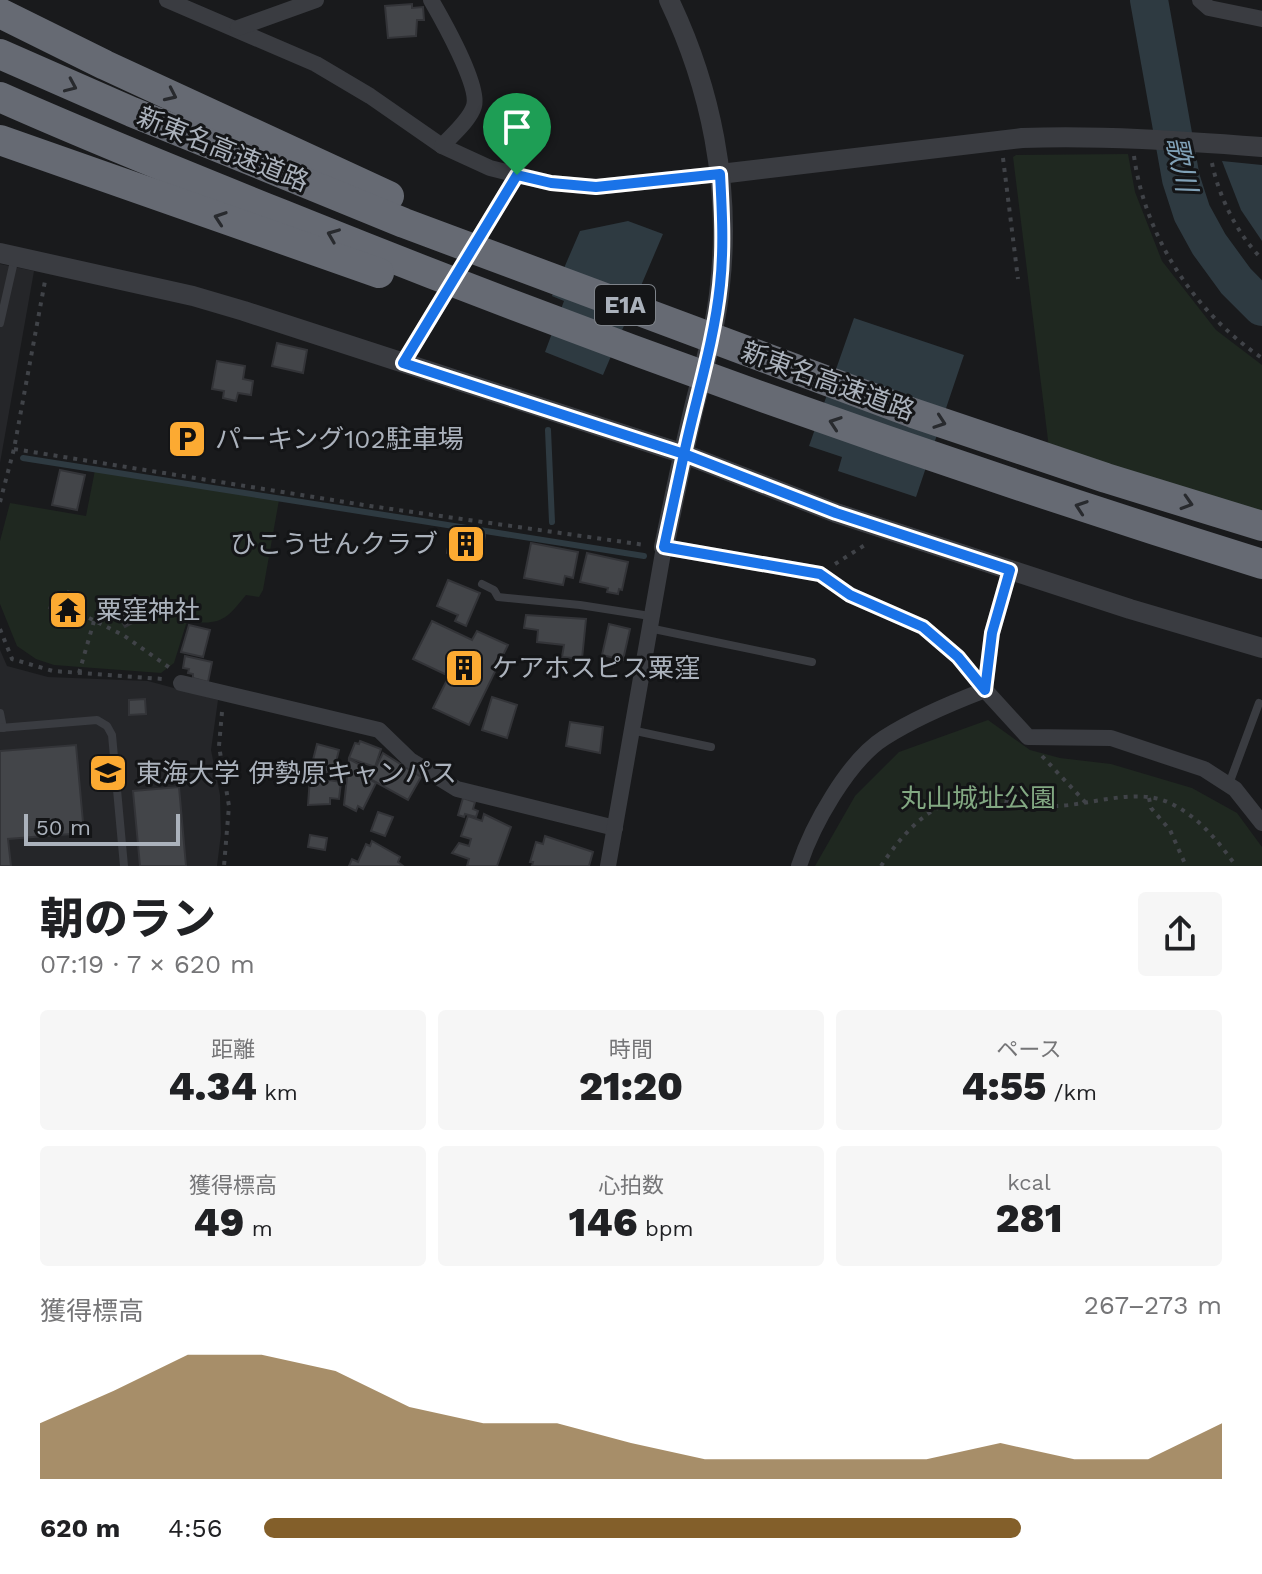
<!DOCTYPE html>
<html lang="ja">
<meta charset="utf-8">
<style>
:root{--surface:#fff;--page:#f6f6f6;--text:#202124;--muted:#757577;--accent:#835f2a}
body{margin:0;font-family:"Work Sans","Noto Sans JP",sans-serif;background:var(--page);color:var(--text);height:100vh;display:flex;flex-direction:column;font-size:30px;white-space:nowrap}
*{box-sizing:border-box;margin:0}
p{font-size:26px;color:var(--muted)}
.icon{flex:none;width:44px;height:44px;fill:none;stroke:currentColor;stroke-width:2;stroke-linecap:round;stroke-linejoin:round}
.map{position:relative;height:866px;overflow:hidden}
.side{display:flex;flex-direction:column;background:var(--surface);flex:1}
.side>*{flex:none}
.scale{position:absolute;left:24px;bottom:20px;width:156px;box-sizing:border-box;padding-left:8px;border:4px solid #abb2bc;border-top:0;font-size:22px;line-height:28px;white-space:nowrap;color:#abb2bc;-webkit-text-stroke:6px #141517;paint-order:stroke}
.pin{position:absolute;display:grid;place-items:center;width:68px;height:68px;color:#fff;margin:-82px -34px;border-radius:50% 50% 50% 0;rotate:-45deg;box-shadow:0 0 8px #0007}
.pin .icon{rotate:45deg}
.round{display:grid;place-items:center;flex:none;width:84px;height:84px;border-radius:8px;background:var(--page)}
.summary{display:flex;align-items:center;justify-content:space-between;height:136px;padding:0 40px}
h1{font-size:44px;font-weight:800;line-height:60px}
.figures{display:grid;grid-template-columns:repeat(3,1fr);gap:12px;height:136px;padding:8px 40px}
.figures div{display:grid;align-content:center;border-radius:8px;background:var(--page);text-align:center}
.figures b{font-size:40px;font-weight:800}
.figures small{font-size:22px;font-weight:400}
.figures p{font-size:22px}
.chart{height:224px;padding:16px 40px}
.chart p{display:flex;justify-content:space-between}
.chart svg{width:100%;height:144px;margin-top:8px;fill:var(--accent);opacity:.7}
ul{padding:0 40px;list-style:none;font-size:26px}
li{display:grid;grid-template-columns:128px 96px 1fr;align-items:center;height:60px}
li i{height:20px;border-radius:10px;background:var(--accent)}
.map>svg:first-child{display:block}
.built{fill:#252629}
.green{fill:#1f2820}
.water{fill:#2e3a41}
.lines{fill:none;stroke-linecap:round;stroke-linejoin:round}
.stream{stroke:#2e3a41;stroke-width:6}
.river{stroke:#2e3a41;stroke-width:38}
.building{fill:#434549;stroke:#333438;stroke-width:2}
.path{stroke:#404348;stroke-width:4;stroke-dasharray:4 6;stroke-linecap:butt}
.service{stroke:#3a3c41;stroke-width:8}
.minor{stroke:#3a3c41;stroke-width:16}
.tertiary{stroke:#3a3c41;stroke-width:20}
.motorway-bridge{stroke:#666a73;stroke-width:30}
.oneway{stroke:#282a2e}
.route-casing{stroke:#fff;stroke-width:16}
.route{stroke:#1a73e8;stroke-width:10}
.labels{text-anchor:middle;stroke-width:6;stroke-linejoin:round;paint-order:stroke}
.shield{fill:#141517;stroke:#7e838a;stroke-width:2}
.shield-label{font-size:24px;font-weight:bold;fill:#abb2bc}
.street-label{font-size:26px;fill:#abb2bc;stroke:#141517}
.poi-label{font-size:26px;fill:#abb2bc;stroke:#141517;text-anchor:start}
.park-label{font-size:26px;fill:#82a882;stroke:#141517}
.water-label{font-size:28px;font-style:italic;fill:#81a2b8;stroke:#141517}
</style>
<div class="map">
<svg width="1262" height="866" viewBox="0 0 1262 866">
<rect width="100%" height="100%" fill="#191a1c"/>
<g class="built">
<path d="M0,264l34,7 -34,192z"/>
<path d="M0,650l7,16 41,11 100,4 70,19 -7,50 9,45 1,39 -4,32h-217z"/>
</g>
<g class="green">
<path d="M1128,154l7,38 27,69 54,69 46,35v149l-213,-66 -36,-291 3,-2z"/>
<path d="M95,470l184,30 -16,90 -4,7 -13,-2c-20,24 -24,31 -59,26l-13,42 -13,10 -107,-8 -18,-6 -19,-13 -17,-42v-63l10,-38 76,13z"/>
<path d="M988,720l42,30 30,8 51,6 81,24 45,25 25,34v19h-447l40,-70 44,-44z"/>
</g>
<g class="water">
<path d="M1222,161l40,4v76l-21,-31z"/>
<path d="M628,221l35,13 -60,141 -58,-23 19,-51 -12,-5 28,-65z"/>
<path d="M854,318l110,37 -48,142 -78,-26 4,-14 -33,-11z"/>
</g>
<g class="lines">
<g class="stream">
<path d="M548,430l4,92"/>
<path d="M23,458l621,98"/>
</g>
<path class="river" d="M1149,0l32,179 11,34 17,31 27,37 26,26"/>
</g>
<g class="building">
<path d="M412,4v4l11,-1 1,13h-7l-1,16 -28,2 -3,-32z"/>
<path d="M277,343l30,7 -4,23 -31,-7z"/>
<path d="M217,361l28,5 -2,13 10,2 -2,14 -13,-2 -2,8 -13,-3 1,-7 -12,-2z"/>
<path d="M60,470l25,5 -8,35 -25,-5z"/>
<path d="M451,530l34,5 -4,23 -34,-5z"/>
<path d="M531,543l47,9 -5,26 -8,-2 -2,9 -39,-7z"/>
<path d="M587,553l41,9 -6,28 -3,-1 -1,5 -11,-2 1,-4 -28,-6z"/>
<path d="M448,580l32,13 -14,33 -11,-5 3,-6 -21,-9z"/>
<path d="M68,591l18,8 -4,9 4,3 -4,9 -4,-2 -4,9 -19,-9 2,-6 -8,-4 8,-16 9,4z"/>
<path d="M131,598l11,20 -17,9 -12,-20z"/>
<path d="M526,615l60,4 -4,40 -20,-2 2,-12 -27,-3 1,-12 -14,-2z"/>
<path d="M432,621l40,19 5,-9 31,14 -39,80 -36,-17 16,-32 -36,-17z"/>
<path d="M609,624l21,5 -7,31 -21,-5z"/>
<path d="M189,625l21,5 -7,27 -22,-5z"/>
<path d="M185,656l27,6 -4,20 -15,-4v-4l-5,-1 1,-4 -6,-1z"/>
<path d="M492,697l25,8 -10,33 -25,-8z"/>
<path d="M145,699l1,15 -17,1v-15z"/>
<path d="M570,722l33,5 -3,26 -34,-7z"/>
<path d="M360,741l21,8 -6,18 -26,-9 6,-15 4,1z"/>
<path d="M317,744l22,6 -6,24 -22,-6z"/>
<path d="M76,745l8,88 -76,6 3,27h-11v-115z"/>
<path d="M383,753l38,24 -13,23 -38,-21z"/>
<path d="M349,759l15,8 -4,7 16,9 -13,26 -5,-3 -2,5 -12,-6z"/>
<path d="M310,777l31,5 -2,17 -9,-1v6l-22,1z"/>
<path d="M179,787l7,79h-46l-7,-75z"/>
<path d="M463,798l12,4 -2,7 5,2 -2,6 -11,-3 -1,3 -6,-2z"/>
<path d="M378,812l15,5 -8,19 -14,-5z"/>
<path d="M484,814l27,13 -14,39h-30l2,-7 -17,-6 7,-10 10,3 2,-7 -10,-3 7,-20 14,5z"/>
<path d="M310,835l17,3 -2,12 -17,-3z"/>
<path d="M545,836l48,16 -4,14h-57l1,-4h-3l6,-20 7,2z"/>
<path d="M372,841l28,16 -2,5 5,4h-54l3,-7 6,3 8,-18 4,2z"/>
</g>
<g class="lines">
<g class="path">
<path d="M1134,156c11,81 61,157 128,202"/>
<path d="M1003,158l15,121"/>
<path d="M1212,163c7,34 25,71 50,96"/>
<path d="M14,449l356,57 275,39"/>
<path d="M0,502l14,-53 31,-168"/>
<path d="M835,564l33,-21"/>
<path d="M89,618l34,17 47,33"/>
<path d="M0,629l12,30 41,12 110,8"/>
<path d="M79,673l15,-52"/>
<path d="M222,712l-3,34 10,60 -5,60"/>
<path d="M1042,756l45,48"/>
<path d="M1149,798l2,10 19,22 16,36"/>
<path d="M881,866c15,-23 39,-53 66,-62 37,-11 72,3 109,2 36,-1 80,-19 114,-3 29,14 48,38 66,63"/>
</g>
<g class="service">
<path d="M0,323l15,-66"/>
<path d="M482,584l12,6 4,7 82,8 70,11"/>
<path d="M649,628l163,34"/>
<path d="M0,713l3,15"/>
<path d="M0,728l97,-8 10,6 5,9 12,131"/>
<path d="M631,730l80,17"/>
<path d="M1229,784l30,-81"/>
</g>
<g class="minor">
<path d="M167,0l149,64 54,32 72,50 48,22 61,15 45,4 124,-13"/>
<path d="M431,0c11,19 49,86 43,106 -4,14 -22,29 -32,40"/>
<path d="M1200,0l9,8 53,11"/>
<path d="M238,28l78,-28"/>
<path d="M403,363l114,-188"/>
<path d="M181,683l198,47 31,30 47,29 158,39"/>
<path d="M985,690l7,-57 18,-63"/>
<path d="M608,866l56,-319 156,27 30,21 73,32 35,30 27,33"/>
<path d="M799,866c13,-40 49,-105 85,-128 31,-20 67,-35 101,-48l43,47 83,1 93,31 31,20 27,34"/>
</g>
<g class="tertiary">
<path d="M720,174l302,-36c80,-3 160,3 240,9"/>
<path d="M0,253l193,43 51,15 440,143 152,59 294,96 132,39"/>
<path d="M664,547c9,-44 18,-88 28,-131 10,-43 24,-87 28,-131 11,-99 -9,-197 -51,-285"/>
</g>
<g class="motorway-bridge">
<path d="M0,13l105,52 284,131"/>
<path d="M0,54l132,58 272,111 509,190 193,65 156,48"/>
<path d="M0,97c101,45 204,86 306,127 314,126 633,239 956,340"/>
<path d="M0,140l379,133"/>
</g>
</g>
<defs><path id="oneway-chevron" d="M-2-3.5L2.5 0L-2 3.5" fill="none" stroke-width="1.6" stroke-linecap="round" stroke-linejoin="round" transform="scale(2)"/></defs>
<g class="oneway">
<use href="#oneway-chevron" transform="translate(71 86) rotate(24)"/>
<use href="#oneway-chevron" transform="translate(171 95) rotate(25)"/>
<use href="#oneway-chevron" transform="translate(220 218) rotate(-161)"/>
<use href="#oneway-chevron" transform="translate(333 235) rotate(-158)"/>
<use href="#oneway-chevron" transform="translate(940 422) rotate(19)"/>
<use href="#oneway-chevron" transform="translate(835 423) rotate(-161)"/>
<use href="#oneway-chevron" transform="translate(1187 503) rotate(17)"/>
<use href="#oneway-chevron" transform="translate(1081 507) rotate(-161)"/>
</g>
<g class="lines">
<defs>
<path id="route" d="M517,175l-114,188 281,91 -20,93 156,27 30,21 73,32 35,30 27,33 7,-57 18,-63 -174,-57 -152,-59c12,-56 30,-112 36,-169 4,-37 2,-74 0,-111l-124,13 -45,-4 -34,-8"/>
</defs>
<use href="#route" class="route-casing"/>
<use href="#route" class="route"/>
</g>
<defs>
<symbol id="parking-square" viewBox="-11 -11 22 22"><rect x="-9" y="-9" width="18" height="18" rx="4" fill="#fcaa32" stroke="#141517"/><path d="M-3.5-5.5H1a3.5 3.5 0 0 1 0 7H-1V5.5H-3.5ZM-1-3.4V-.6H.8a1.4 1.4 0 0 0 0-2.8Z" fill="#111"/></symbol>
<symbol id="building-square" viewBox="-11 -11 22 22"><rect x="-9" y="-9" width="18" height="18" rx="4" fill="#fcaa32" stroke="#141517"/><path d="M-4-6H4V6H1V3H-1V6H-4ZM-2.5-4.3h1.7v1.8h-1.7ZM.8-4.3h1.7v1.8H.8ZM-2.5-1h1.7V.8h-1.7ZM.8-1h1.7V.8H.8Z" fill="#111"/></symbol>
<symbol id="temple-square" viewBox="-11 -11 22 22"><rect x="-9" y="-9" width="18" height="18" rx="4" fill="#fcaa32" stroke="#141517"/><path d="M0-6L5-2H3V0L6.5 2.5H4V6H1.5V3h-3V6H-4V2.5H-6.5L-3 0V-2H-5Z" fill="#111"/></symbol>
<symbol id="university-square" viewBox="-11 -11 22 22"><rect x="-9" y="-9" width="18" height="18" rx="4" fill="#fcaa32" stroke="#141517"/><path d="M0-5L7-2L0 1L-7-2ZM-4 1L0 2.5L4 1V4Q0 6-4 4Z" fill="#111"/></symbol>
</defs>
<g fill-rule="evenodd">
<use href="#parking-square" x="165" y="417" width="44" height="44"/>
<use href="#building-square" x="444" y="522" width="44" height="44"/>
<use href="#temple-square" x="46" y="588" width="44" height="44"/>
<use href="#building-square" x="442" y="646" width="44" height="44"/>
<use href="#university-square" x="86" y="751" width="44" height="44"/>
</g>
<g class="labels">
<rect class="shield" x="595" y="285" width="60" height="40" rx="6"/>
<g class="shield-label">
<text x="625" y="313">E1A</text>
</g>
<g class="street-label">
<text transform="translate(223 149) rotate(22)" y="9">新東名高速道路</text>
<text transform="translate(828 381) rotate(20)" y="9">新東名高速道路</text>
</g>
<g class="poi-label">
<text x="215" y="448">パーキング102駐車場</text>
<text x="438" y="553" text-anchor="end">ひこうせんクラブ</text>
<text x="96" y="619">粟窪神社</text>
<text x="492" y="677">ケアホスピス粟窪</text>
<text x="136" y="782">東海大学 伊勢原キャンパス</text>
</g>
<g class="park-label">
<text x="978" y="807">丸山城址公園</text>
</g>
<g class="water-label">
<text transform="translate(1182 164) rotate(78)" y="10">歌川</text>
</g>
</g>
</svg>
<div class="scale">50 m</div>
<div class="pin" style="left:517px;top:175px;background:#1e9e55"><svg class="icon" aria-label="arrive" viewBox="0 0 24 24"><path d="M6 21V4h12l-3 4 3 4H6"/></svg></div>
</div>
<section class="side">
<div class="summary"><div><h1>朝のラン</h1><p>07:19 · 7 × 620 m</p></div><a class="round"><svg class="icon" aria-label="share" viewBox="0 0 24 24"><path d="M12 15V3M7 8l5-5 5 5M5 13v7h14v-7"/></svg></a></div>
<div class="figures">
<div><p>距離</p><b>4.34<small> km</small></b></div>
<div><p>時間</p><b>21:20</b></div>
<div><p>ペース</p><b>4:55<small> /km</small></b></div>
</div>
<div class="figures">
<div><p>獲得標高</p><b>49<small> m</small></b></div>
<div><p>心拍数</p><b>146<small> bpm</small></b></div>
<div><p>kcal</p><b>281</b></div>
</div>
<div class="chart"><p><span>獲得標高</span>267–273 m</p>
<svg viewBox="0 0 160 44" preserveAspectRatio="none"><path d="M0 44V27L10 17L20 6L30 6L40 11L50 22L60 27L70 27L80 33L90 38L100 38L110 38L120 38L130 33L140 38L150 38L160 27V44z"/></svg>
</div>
<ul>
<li><b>620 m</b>4:56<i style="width:79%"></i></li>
</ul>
</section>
